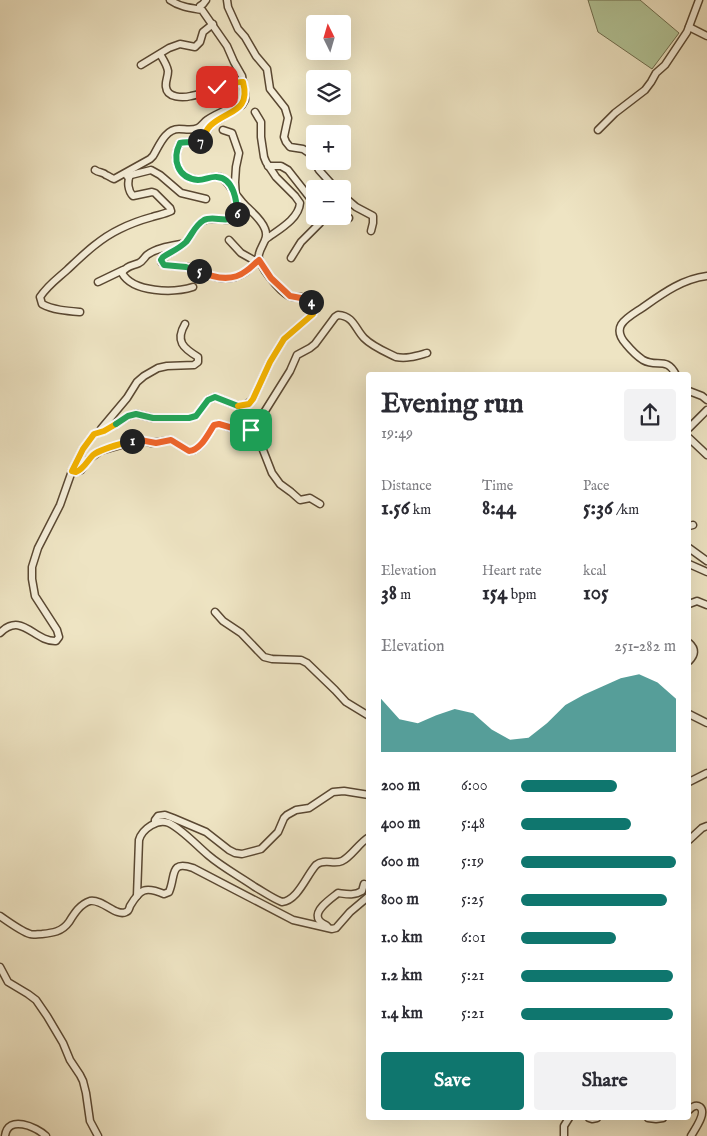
<!DOCTYPE html>
<meta charset="utf-8">
<style>
:root{--surface:#fff;--page:#f2f2f3;--text:#2b2b33;--muted:#7c7c81;--accent:#0f766e}
body{margin:0;font-family:"IM FELL English",serif;background:var(--page);color:var(--text);height:100vh;display:flex;flex-direction:column;font-size:19px;white-space:nowrap}
*{box-sizing:border-box;margin:0}
p{font-size:16px;color:var(--muted)}
.icon{flex:none;width:28px;height:28px;fill:none;stroke:currentColor;stroke-width:2;stroke-linecap:round;stroke-linejoin:round}
.map{position:relative;flex:1;overflow:hidden}
.drawer{position:absolute;left:366px;top:372px;width:325px;height:748px;display:flex;flex-direction:column;background:var(--surface);border-radius:5px;box-shadow:0 5px 20px #0002}
.drawer>*{flex:none}
.needle{width:32px;rotate:355deg}
.fabs{position:absolute;left:306px;top:15px;display:grid;gap:10px}
.fabs a{display:grid;place-items:center;width:45px;height:45px;border-radius:5px;background:var(--surface);box-shadow:0 5px 20px #0002;font-size:25px}
.pin{position:absolute;display:grid;place-items:center;width:42px;height:42px;color:#fff;margin:-21px;border-radius:10px;box-shadow:0 2px 8px #0006}
.km{position:absolute;width:25px;height:25px;margin:-12px;border-radius:50%;background:#222;color:#fff;font-size:14px;line-height:25px;text-align:center}
.round{display:grid;place-items:center;flex:none;width:52px;height:52px;border-radius:5px;background:var(--page)}
.overview{display:flex;align-items:center;justify-content:space-between;height:85px;padding:0 15px}
h1{font-size:28px;font-weight:700;line-height:38px}
.metrics{display:grid;grid-template-columns:repeat(3,1fr);gap:8px;height:85px;padding:5px 15px}
.metrics div{display:grid;align-content:center}
.metrics b{font-size:21px;font-weight:700}
.metrics small{font-size:14px;font-weight:400}
.metrics p{font-size:14px}
.chart{height:140px;padding:10px 15px}
.chart p{display:flex;justify-content:space-between}
.chart svg{width:100%;height:90px;margin-top:5px;fill:var(--accent);opacity:.7}
.cta{display:flex;gap:10px;margin-top:auto;padding:10px 15px}
.cta a{flex:1;height:58px;border-radius:5px;background:var(--accent);color:#fff;font-size:20px;font-weight:700;line-height:58px;text-align:center}
.cta a+a{background:var(--page);color:var(--text)}
ul{padding:0 15px;list-style:none;font-size:16px}
li{display:grid;grid-template-columns:80px 60px 1fr;align-items:center;height:38px}
li i{height:12px;border-radius:6px;background:var(--accent)}
.map>svg:first-child{display:block}
.green{fill:#b3c598;stroke:#6e6c4d}
.lines{fill:none;stroke-linecap:round;stroke-linejoin:round}
.minor-casing{stroke:#5a4832;stroke-width:9}
.minor{stroke:#f4edd8;stroke-width:6}
.split-1-casing{stroke:#fff;stroke-width:10}
.split-2-casing{stroke:#fff;stroke-width:10}
.split-3-casing{stroke:#fff;stroke-width:10}
.split-4-casing{stroke:#fff;stroke-width:10}
.split-5-casing{stroke:#fff;stroke-width:10}
.split-6-casing{stroke:#fff;stroke-width:10}
.split-7-casing{stroke:#fff;stroke-width:10}
.split-8-casing{stroke:#fff;stroke-width:10}
.split-1{stroke:#f0652b;stroke-width:6}
.split-2{stroke:#f5b400;stroke-width:6}
.split-3{stroke:#22a559;stroke-width:6}
.split-4{stroke:#f5b400;stroke-width:6}
.split-5{stroke:#f0652b;stroke-width:6}
.split-6{stroke:#22a559;stroke-width:6}
.split-7{stroke:#22a559;stroke-width:6}
.split-8{stroke:#f5b400;stroke-width:6}
</style>
<div class="map">
<svg width="707" height="1136" viewBox="0 0 707 1136">
<rect width="100%" height="100%" fill="#eee4c3"/>
<filter id="stains"><feTurbulence type="fractalNoise" baseFrequency=".004" numOctaves="4"/><feColorMatrix values="0 0 0 0 .2 0 0 0 0 .09 0 0 0 0 .02 0 0 0 .5 -.17"/></filter>
<radialGradient id="worn" r=".72"><stop offset=".6" stop-color="#630" stop-opacity="0"/><stop offset="1" stop-color="#630" stop-opacity=".3"/></radialGradient>
<path class="green" d="M588,0h52l39,33 -27,36 -54,-37z"/>
<g class="lines">
<defs>
<g id="minor">
<path d="M227,0l1,7 10,22 7,8 11,19 11,13 3,20 15,19 3,10 -3,14 -1,5 2,5 4,5 13,2 6,4 10,17 17,19"/>
<path d="M200,6l3,-2 3,-4"/>
<path d="M689,27l18,9"/>
<path d="M160,54c3,5 7,11 8,17 0,6 -3,11 -2,16 1,11 17,11 25,9 13,-2 25,-9 37,-11 6,-1 9,-4 15,-3"/>
<path d="M141,65l28,-17 11,-4 15,3 5,-5 3,-10 10,-8"/>
<path d="M255,112l6,10v15l3,20 2,5 10,15 19,19 5,7c-1,16 -22,27 -34,36"/>
<path d="M223,130l9,3 7,20 -3,14 -1,15 2,33c-9,10 -23,0 -34,6 -8,4 -11,14 -17,21 -6,6 -15,10 -23,15l-2,3 1,3c8,5 18,2 26,4 20,6 35,19 56,6 5,-3 10,-9 15,-13"/>
<path d="M598,130l17,-17 30,-23 6,-8 5,-9 9,-8 22,-33 12,-32"/>
<path d="M268,166h13l7,4 22,28 5,5"/>
<path d="M95,170c4,3 8,2 11,5 3,1 5,3 8,4l36,-20 3,-3c6,-10 12,-27 26,-27 6,0 13,2 19,-1 4,-2 6,-6 9,-8 9,-6 19,-10 28,-14"/>
<path d="M127,176l24,-6 9,5 21,18 25,6"/>
<path d="M342,195l14,12 17,9v7l-2,8"/>
<path d="M342,215l7,3"/>
<path d="M229,240l12,13 16,9"/>
<path d="M181,244c-11,2 -25,4 -34,11 -3,3 -4,6 -8,8 -7,3 -13,3 -17,10 11,20 52,20 71,14"/>
<path d="M291,258l10,-16 19,-19 3,-7"/>
<path d="M98,282l25,-12"/>
<path d="M80,312c-13,-1 -27,-2 -38,-8l-2,-7c8,-12 17,-18 27,-27 16,-15 32,-31 53,-41 10,-5 21,-9 32,-12 6,-2 13,-3 19,-6l-1,-3 -15,-15 -3,-1 -19,4c-5,-5 -6,-14 -3,-21"/>
<path d="M676,375c-9,-19 -19,-7 -33,-15 -6,-4 -12,-10 -17,-16 -16,-18 1,-26 16,-36 20,-14 40,-29 65,-32"/>
<path d="M689,391l13,5 5,4"/>
<path d="M254,427l18,46 8,11 11,8 9,8 10,-2 10,6"/>
<path d="M689,428l18,-18"/>
<path d="M101,429l26,-31 10,-16 7,-6 14,-8 9,-2 27,-1 4,-3v-5c-15,-9 -23,-16 -13,-33"/>
<path d="M689,438l18,17"/>
<path d="M72,471l4,1 5,-2 8,-11 11,-8 35,-10 5,-1 11,3 20,-3 18,11c12,0 19,-17 25,-26l5,-1c11,3 25,11 36,3l35,-56 7,-16 13,-7 5,-4 20,-27 3,-2c16,1 17,14 26,23 9,9 22,14 32,19 11,2 20,-1 31,-4"/>
<path d="M689,526l4,-1"/>
<path d="M689,548l18,13"/>
<path d="M689,564l18,8"/>
<path d="M689,604l8,-3 10,4"/>
<path d="M215,612l8,9 18,12 23,24 8,2 29,1 6,3 28,27 11,12 23,14"/>
<path d="M0,633c22,-22 34,9 56,8l3,-4 -2,-7 -22,-34 -3,-17v-12l6,-19 22,-43 12,-34 11,-22 11,-15 10,-3 25,-15 7,-2 17,4h36l7,-2 12,-16 7,-3c14,4 25,16 38,2l17,-37 14,-23 29,-25 1,-5 -3,-7c-3,-2 -7,-4 -10,-5 -4,0 -8,1 -12,-1 -9,-5 -33,-32 -30,-42 2,-9 10,-15 6,-25 -4,-11 -15,-18 -22,-26 -4,-5 -8,-10 -12,-15 -3,-5 -6,-9 -11,-11 -7,-2 -15,3 -22,3 -21,-2 -26,-21 -18,-37 6,-2 11,0 17,0 7,-2 9,-14 15,-19l30,-19 3,-5v-6l-3,-18 -8,-14 -7,-16 -25,-36c-12,-2 -22,-3 -32,-10"/>
<path d="M689,643c7,6 6,12 0,18"/>
<path d="M689,714l18,9"/>
<path d="M689,782l18,-9"/>
<path d="M155,823v-3l3,-4 7,-1 8,3 33,14 23,18 6,3 7,1 19,-5 17,-17 6,-14 3,-3 9,-5 13,-2 24,-16 11,-1 25,4"/>
<path d="M689,840l13,-12 5,-2"/>
<path d="M137,896l2,-56c3,-11 19,-22 30,-17 14,7 27,22 39,32 14,12 31,21 47,32 9,5 17,11 27,15 16,-2 24,-26 34,-37 8,-7 18,0 26,-4 9,-4 17,-18 27,-24"/>
<path d="M0,916c7,5 23,16 30,18 3,1 8,0 12,0 10,-1 20,-2 27,-12 5,-8 11,-18 21,-21 13,-2 26,16 36,11 3,-1 3,-3 4,-6 10,-17 15,-20 34,-12l5,-2c7,-16 0,-32 24,-24l100,52 39,9 4,-1 14,-16 19,-16"/>
<path d="M327,926c-3,-2 -8,-4 -9,-8 -3,-9 14,-20 20,-25 8,1 16,3 24,-2l2,-7"/>
<path d="M0,967l8,15 20,12 8,6 11,16 16,27 7,17 10,15 3,6 3,12 4,28 8,15"/>
<path d="M689,1110c3,-3 7,-6 11,-3 7,6 -5,22 -9,29"/>
<path d="M589,1118l3,1 5,-1"/>
<path d="M648,1118l8,1 7,-1"/>
<path d="M5,1136c3,-22 31,-9 41,0"/>
<path d="M564,1136v-10l5,-8"/>
</g>
</defs>
<use href="#minor" class="minor-casing"/>
<use href="#minor" class="minor"/>
</g>
<g class="lines">
<defs>
<path id="split-1" d="M132,441l8,-1 16,3 15,-3 18,11c12,-1 19,-17 25,-26l5,-1 24,7 8,-1"/>
<path id="split-2" d="M116,424l-12,7 -10,3 -11,15 -11,22 4,1c8,-3 11,-11 17,-17 9,-7 28,-11 39,-14"/>
<path id="split-3" d="M116,424l12,-8 8,-2 17,4h36l7,-2 12,-16 7,-3 23,9"/>
<path id="split-4" d="M238,406l11,-2 4,-5 17,-37 14,-23 29,-25 1,-5 -3,-7"/>
<path id="split-5" d="M199,271c15,7 33,11 47,0 5,-3 8,-7 13,-11l12,18 19,18 11,2 10,4"/>
<path id="split-6" d="M199,271l-13,-4 -22,-2 -3,-5 2,-3c8,-5 17,-9 23,-15 6,-7 9,-17 18,-22 10,-5 26,5 33,-6"/>
<path id="split-7" d="M200,141c-6,3 -13,0 -20,2 -8,16 -3,35 18,37 7,0 13,-4 19,-3 17,1 20,25 20,37"/>
<path id="split-8" d="M200,141c5,-4 5,-11 11,-16 17,-15 40,-13 32,-43 -4,-1 -20,4 -26,5"/>
</defs>
<use href="#split-1" class="split-1-casing"/>
<use href="#split-2" class="split-2-casing"/>
<use href="#split-3" class="split-3-casing"/>
<use href="#split-4" class="split-4-casing"/>
<use href="#split-5" class="split-5-casing"/>
<use href="#split-6" class="split-6-casing"/>
<use href="#split-7" class="split-7-casing"/>
<use href="#split-8" class="split-8-casing"/>
<use href="#split-1" class="split-1"/>
<use href="#split-2" class="split-2"/>
<use href="#split-3" class="split-3"/>
<use href="#split-4" class="split-4"/>
<use href="#split-5" class="split-5"/>
<use href="#split-6" class="split-6"/>
<use href="#split-7" class="split-7"/>
<use href="#split-8" class="split-8"/>
</g>
<rect width="100%" height="100%" filter="url(#stains)"/>
<rect width="100%" height="100%" fill="url(#worn)"/>
</svg>
<div class="fabs">
<a><svg class="needle" viewBox="-14 -14 28 28"><path d="M0-13l5 13h-10z" fill="#e53935"/><path d="M0 13l5-13h-10z" fill="#7c7c81"/></svg></a>
<a><svg class="icon" aria-label="layers" viewBox="0 0 24 24"><path d="M12 4l9 5-9 5-9-5zM3 14l9 5 9-5"/></svg></a>
<a>+</a>
<a>−</a>
</div>
<div class="pin" style="left:251px;top:430px;background:#1e9e55"><svg class="icon" aria-label="arrive" viewBox="0 0 24 24"><path d="M6 21V4h12l-3 4 3 4H6"/></svg></div>
<div class="pin" style="left:217px;top:87px;background:#d93025"><svg class="icon" aria-label="check" viewBox="0 0 24 24"><path d="M5 12l5 5 9-10"/></svg></div>
<b class="km" style="left:132px;top:441px">1</b>
<b class="km" style="left:311px;top:302px">4</b>
<b class="km" style="left:199px;top:271px">5</b>
<b class="km" style="left:237px;top:214px">6</b>
<b class="km" style="left:200px;top:141px">7</b>
<section class="drawer">
<div class="overview"><div><h1>Evening run</h1><p>19:49</p></div><a class="round"><svg class="icon" aria-label="share" viewBox="0 0 24 24"><path d="M12 15V3M7 8l5-5 5 5M5 13v7h14v-7"/></svg></a></div>
<div class="metrics">
<div><p>Distance</p><b>1.56<small> km</small></b></div>
<div><p>Time</p><b>8:44</b></div>
<div><p>Pace</p><b>5:36<small> /km</small></b></div>
</div>
<div class="metrics">
<div><p>Elevation</p><b>38<small> m</small></b></div>
<div><p>Heart rate</p><b>154<small> bpm</small></b></div>
<div><p>kcal</p><b>105</b></div>
</div>
<div class="chart"><p><span>Elevation</span>251–282 m</p>
<svg viewBox="0 0 160 44" preserveAspectRatio="none"><path d="M0 44V18L10 28L20 30L30 26L40 23L50 25L60 33L70 38L80 37L90 30L100 21L110 16L120 12L130 8L140 6L150 10L160 18V44z"/></svg>
</div>
<ul>
<li><b>200 m</b>6:00<i style="width:62%"></i></li>
<li><b>400 m</b>5:48<i style="width:71%"></i></li>
<li><b>600 m</b>5:19<i style="width:100%"></i></li>
<li><b>800 m</b>5:25<i style="width:94%"></i></li>
<li><b>1.0 km</b>6:01<i style="width:61%"></i></li>
<li><b>1.2 km</b>5:21<i style="width:98%"></i></li>
<li><b>1.4 km</b>5:21<i style="width:98%"></i></li>
</ul>
<div class="cta"><a>Save</a><a>Share</a></div>
</section>
</div>
